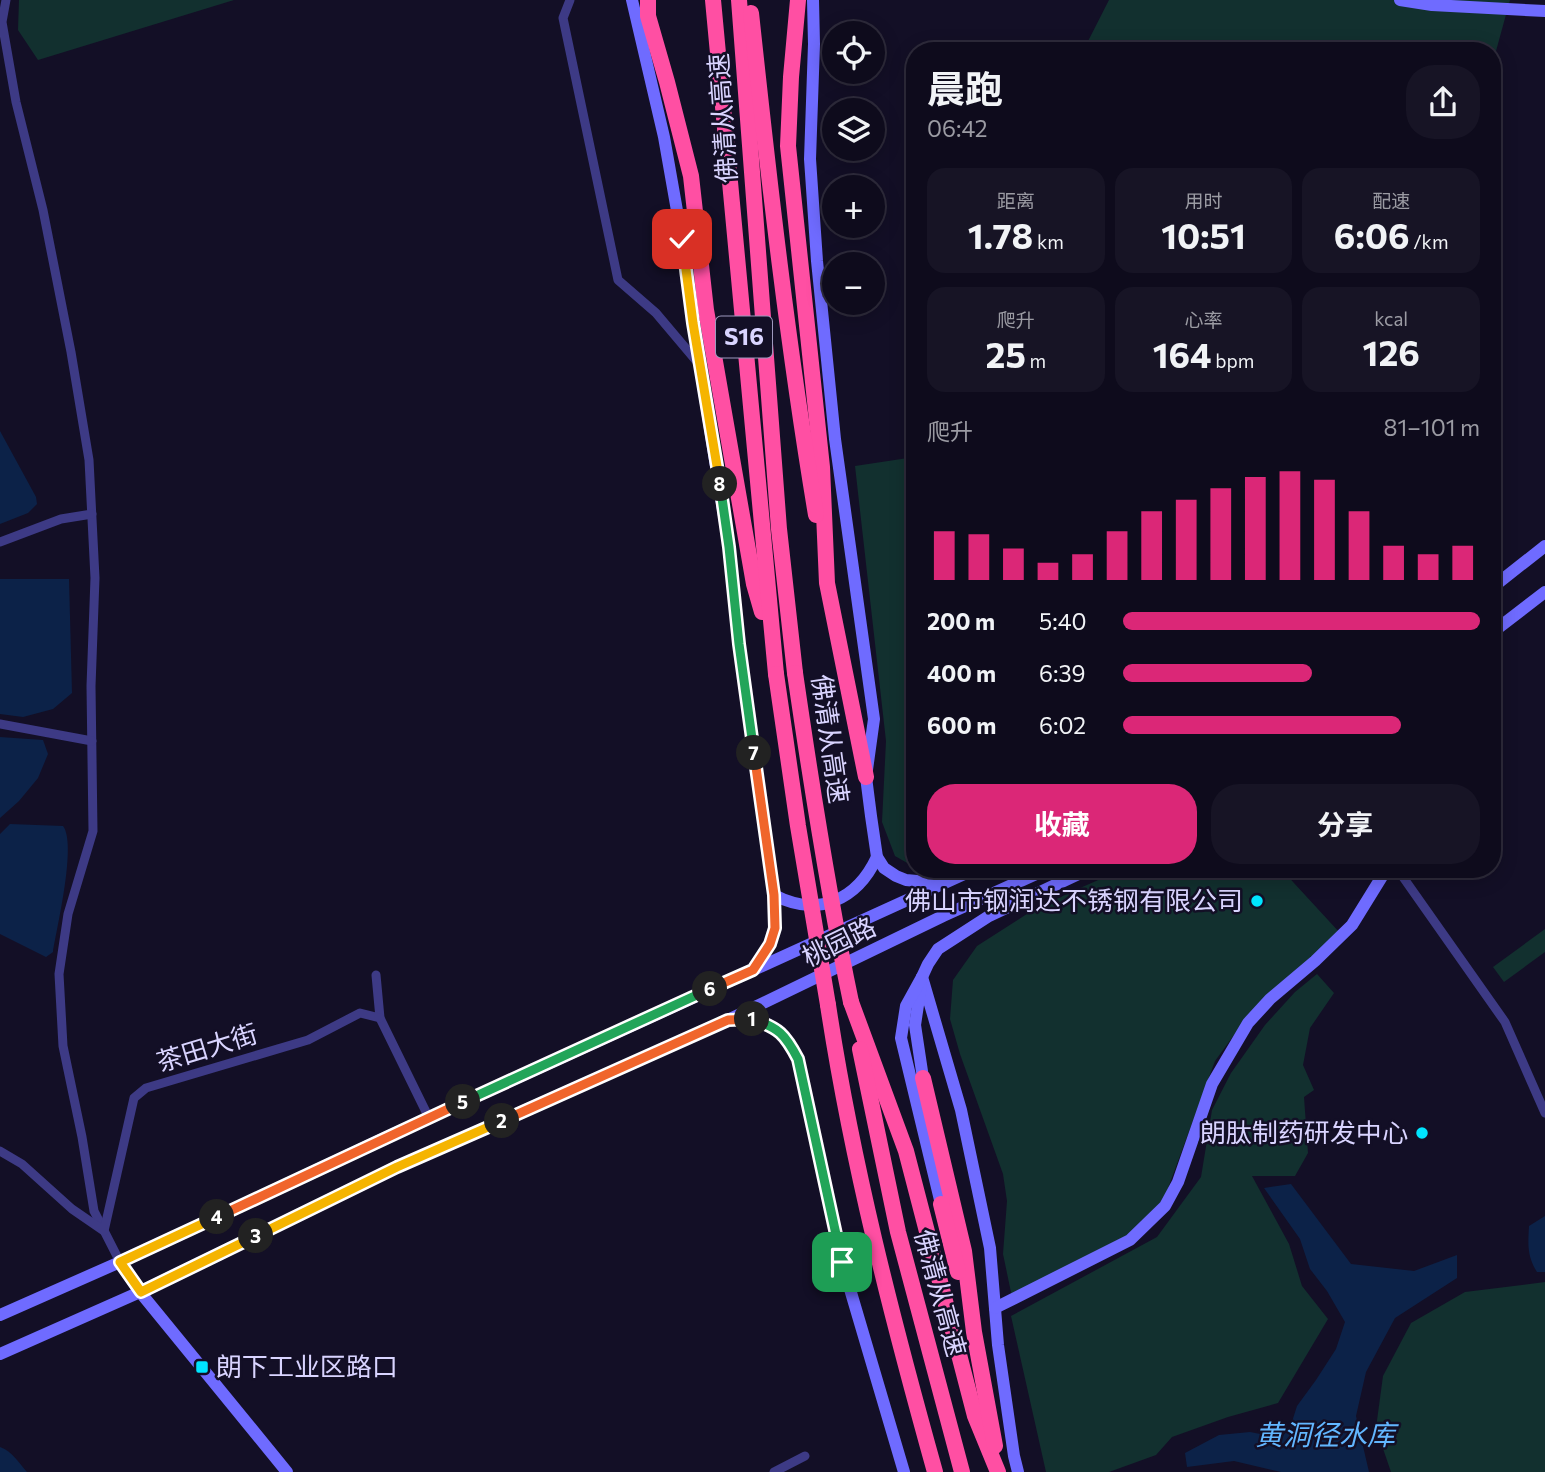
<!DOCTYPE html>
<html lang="zh">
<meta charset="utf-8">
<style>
:root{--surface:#0e0b1c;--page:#171425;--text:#f1f3f6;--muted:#9b9ba3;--line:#2e2b3b;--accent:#db2777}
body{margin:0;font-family:Commissioner,"Noto Sans SC",sans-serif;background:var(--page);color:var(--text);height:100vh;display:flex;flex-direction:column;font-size:26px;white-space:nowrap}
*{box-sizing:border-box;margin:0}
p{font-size:23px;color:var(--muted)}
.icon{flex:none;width:38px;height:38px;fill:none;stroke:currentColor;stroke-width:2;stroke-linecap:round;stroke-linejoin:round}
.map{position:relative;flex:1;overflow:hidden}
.details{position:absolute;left:906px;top:42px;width:595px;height:836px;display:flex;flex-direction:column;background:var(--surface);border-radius:28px;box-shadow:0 4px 18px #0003,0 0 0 2px var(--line)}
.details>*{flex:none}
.fabs{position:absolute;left:822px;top:21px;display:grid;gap:14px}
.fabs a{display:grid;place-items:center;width:63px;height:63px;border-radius:50%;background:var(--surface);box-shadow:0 4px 18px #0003,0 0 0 2px var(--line);font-size:35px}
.pin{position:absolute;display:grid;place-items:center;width:60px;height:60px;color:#fff;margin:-30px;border-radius:14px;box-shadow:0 4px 10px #0006}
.km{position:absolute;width:35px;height:35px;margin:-18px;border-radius:50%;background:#222;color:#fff;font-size:19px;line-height:35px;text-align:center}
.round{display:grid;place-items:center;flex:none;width:74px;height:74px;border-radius:28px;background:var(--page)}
.head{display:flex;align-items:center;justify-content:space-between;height:119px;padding:0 21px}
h1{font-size:38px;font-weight:700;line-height:52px}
.figures{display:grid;grid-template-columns:repeat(3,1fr);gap:10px;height:119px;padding:7px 21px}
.figures div{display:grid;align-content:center;border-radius:18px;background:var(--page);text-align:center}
.figures b{font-size:35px;font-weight:700}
.figures small{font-size:19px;font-weight:400}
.figures p{font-size:19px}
.chart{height:196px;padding:14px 21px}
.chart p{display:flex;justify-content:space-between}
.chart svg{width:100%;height:126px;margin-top:7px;stroke:var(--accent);stroke-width:6}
.cta{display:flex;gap:14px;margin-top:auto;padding:14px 21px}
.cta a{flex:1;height:80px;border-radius:28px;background:var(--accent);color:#fff;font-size:28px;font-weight:700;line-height:80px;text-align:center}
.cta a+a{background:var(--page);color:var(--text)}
ul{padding:0 21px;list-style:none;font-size:23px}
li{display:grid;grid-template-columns:112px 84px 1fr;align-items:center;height:52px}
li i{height:18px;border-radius:9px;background:var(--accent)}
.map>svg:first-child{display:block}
.green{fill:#12302f}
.water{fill:#0c2248}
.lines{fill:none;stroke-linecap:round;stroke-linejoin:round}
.street{stroke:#3d3a85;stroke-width:9}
.secondary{stroke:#6f6bff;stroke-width:12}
.highway{stroke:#ff4fa3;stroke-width:16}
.highway-bridge{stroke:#ff4fa3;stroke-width:16}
.split-1-casing{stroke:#fff;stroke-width:14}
.split-2-casing{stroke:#fff;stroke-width:14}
.split-3-casing{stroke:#fff;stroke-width:14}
.split-4-casing{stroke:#fff;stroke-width:14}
.split-5-casing{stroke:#fff;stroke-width:14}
.split-6-casing{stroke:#fff;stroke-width:14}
.split-7-casing{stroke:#fff;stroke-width:14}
.split-8-casing{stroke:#fff;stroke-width:14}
.split-9-casing{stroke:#fff;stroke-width:14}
.split-1{stroke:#22a559;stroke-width:9}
.split-2{stroke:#f0652b;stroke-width:9}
.split-3{stroke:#f5b400;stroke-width:9}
.split-4{stroke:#f5b400;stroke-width:9}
.split-5{stroke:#f0652b;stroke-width:9}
.split-6{stroke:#22a559;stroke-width:9}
.split-7{stroke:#f0652b;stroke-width:9}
.split-8{stroke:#22a559;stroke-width:9}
.split-9{stroke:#f5b400;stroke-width:9}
.poi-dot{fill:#00e5ff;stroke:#130f26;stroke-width:2.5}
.labels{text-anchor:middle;stroke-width:5;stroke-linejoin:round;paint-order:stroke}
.shield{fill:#130f26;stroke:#9e99be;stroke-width:2}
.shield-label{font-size:24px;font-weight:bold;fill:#d9d4ff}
.street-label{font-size:26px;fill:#d9d4ff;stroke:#130f26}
.poi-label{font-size:26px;fill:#d9d4ff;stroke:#130f26;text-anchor:end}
.water-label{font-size:28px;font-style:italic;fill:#62b6ff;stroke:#130f26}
</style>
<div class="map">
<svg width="1545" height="1472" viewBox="0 0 1545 1472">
<rect width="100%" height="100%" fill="#130f26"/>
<g class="green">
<path d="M19,0h215l-196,60 -20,-30z"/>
<path d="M1109,0h401l-17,62v-11h-410z"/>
<path d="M915,446v419l-6,-1 -14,-8 -13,-34 4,-81 -31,-275 53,-8z"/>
<path d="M1121,870h161l58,63 -106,102 -19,26 -51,138 -36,38 -116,60 -9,-43 4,-53 -4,-27 -43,-120 -10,-35 3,-39 24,-34 53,-34 41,-20z"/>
<path d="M1545,929v23l-41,30 -11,-15z"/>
<path d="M1317,974l17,19 -24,35 -7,37 11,25 -10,7 4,56 -13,23h-43l37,68 13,42 26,33 -50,84 -50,14 -56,20 -16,18 -47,17h-63l-35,-156 146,-79 44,-60 11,-67 19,-37 34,-48 30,-33z"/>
<path d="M1545,1282v190h-154l-15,-44 7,-52 28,-53 54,-31z"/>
</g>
<g class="water">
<path d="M0,431l36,66 1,7 -9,9 -28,11z"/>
<path d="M0,579h69l3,114 -19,16 -30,8 -23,-3z"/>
<path d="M0,737l43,3 5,14 -10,24 -19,23 -19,17z"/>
<path d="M10,824l53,2c14,18 -6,101 -10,126l-7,5 -46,-23v-100z"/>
<path d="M1291,1184l60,80 63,7 43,-16v23l-62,40 -29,54 -10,44 13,56h-88l-47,-11 -47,6 -2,-14 34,-18 31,-3 31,6 9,-10 7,-22 19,-26 20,-31 9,-27 -18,-31 -17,-22 -10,-30 -36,-51z"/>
<path d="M1545,1216v56h-8c-10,-16 -9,-28 -8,-46z"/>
<path d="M0,1447c13,5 18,15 27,25h-27z"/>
</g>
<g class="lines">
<g class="street">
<path d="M6,0l-4,22 14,80 27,108 28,142 18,108 6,118 -4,108 2,145 -25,83 -9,60 4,72 19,91 12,74 26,51"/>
<path d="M570,0l-7,18 55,262 38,33 43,51"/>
<path d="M0,542l61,-23 31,-5"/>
<path d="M0,724l92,17"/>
<path d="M1398,870l107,152 40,91"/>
<path d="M376,975l4,43 49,100"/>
<path d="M0,1151l22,13 50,45 32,22 30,-133 12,-10 162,-48 52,-27 20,5"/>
<path d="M774,1472l31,-16"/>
</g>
<g class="secondary">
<path d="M632,0l32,137 18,102 11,84 36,224 10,97 35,251 1,33 -5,16 -17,25"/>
<path d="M813,0l1,44 -4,115 7,102 18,178 39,280 -8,58 5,39 6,41 7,11 12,8 10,4 32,3"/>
<path d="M1400,0l32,5 113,6"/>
<path d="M1493,587l52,-41"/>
<path d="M1493,632l52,-40"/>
<path d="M774,895c44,23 83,5 103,-38"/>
<path d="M922,977l39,133 29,138 8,97 16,111 4,16"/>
<path d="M921,985l-6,40 8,53"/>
<path d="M735,1020c34,-2 48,10 63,39l44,203 62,210"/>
<path d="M941,1204l-40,-166 5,-32 16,-29 6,-13 10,-15 51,-33 98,-46"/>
<path d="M120,1262l20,30 147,180"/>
<path d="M995,1308l135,-68 35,-34 13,-24 34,-98 36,-61 22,-24 45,-38 37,-36 34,-55"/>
<path d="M0,1315l120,-53 267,-125 586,-267"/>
<path d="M0,1354l140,-62 257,-125 331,-147 215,-104 102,-46"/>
</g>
<g class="highway">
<path d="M648,0v16l19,66 24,94 15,134 48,274 8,28"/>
<path d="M713,0l63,674"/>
<path d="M739,0l40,529 16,144"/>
<path d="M798,0l-7,77 -3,69 34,321 5,116 39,194"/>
<path d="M751,13c18,168 37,335 65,502"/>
<path d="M851,1002l55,149 69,265 23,56"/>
<path d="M828,1005c24,158 64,313 107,467"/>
<path d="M860,1049l38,183 64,240"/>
<path d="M923,1078l41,173 10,81 21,114"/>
<path d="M941,1204l17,68"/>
</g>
<g class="highway-bridge">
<path d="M795,673c16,110 33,220 56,329"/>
<path d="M776,674l22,152 30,179"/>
</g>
</g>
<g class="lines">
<defs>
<path id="split-1" d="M752,1019c27,9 33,15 46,40l44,203"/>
<path id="split-2" d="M502,1121l226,-101 24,-1"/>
<path id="split-3" d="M256,1236l141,-69 105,-46"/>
<path id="split-4" d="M217,1217l-97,45 21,30 115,-56"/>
<path id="split-5" d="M217,1217l246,-115"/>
<path id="split-6" d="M463,1102l247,-113"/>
<path id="split-7" d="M710,989l43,-19 17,-26 5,-16 -1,-33 -20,-142"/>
<path id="split-8" d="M720,484l9,63 10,97 15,109"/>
<path id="split-9" d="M682,239l11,84 27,161"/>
</defs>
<use href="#split-1" class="split-1-casing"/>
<use href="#split-2" class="split-2-casing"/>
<use href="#split-3" class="split-3-casing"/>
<use href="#split-4" class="split-4-casing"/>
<use href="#split-5" class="split-5-casing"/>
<use href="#split-6" class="split-6-casing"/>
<use href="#split-7" class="split-7-casing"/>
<use href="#split-8" class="split-8-casing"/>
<use href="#split-9" class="split-9-casing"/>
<use href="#split-1" class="split-1"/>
<use href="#split-2" class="split-2"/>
<use href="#split-3" class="split-3"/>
<use href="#split-4" class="split-4"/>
<use href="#split-5" class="split-5"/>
<use href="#split-6" class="split-6"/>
<use href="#split-7" class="split-7"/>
<use href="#split-8" class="split-8"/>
<use href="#split-9" class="split-9"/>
</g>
<g class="poi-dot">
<circle cx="1257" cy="901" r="7"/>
<circle cx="1422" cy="1133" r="7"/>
<rect x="195" y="1360" width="14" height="14" rx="3.5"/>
</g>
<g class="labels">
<rect class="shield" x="716" y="316.5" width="56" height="41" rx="5"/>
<g class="shield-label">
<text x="744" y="345">S16</text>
</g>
<g class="street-label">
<text transform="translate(723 118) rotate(-94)" y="9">佛清从高速</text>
<text transform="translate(830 739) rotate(82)" y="9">佛清从高速</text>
<text transform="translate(839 942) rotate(-26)" y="9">桃园路</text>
<text transform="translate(207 1048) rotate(-17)" y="9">茶田大街</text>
<text transform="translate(940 1293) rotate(75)" y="9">佛清从高速</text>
</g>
<g class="poi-label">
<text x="1243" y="910">佛山市钢润达不锈钢有限公司</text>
<text x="1408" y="1142">朗肽制药研发中心</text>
<text x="216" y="1376" text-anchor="start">朗下工业区路口</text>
</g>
<g class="water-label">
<text x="1325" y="1445">黄洞径水库</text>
</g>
</g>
</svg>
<div class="fabs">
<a><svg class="icon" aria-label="locate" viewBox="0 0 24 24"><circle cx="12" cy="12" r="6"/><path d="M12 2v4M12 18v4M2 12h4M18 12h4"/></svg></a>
<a><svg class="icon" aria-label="layers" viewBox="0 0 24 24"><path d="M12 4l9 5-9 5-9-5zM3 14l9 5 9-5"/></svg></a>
<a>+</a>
<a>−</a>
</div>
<div class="pin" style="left:842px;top:1262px;background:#1e9e55"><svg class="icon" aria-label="arrive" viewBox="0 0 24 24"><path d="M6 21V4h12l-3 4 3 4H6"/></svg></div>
<div class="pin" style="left:682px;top:239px;background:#d93025"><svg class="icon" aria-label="check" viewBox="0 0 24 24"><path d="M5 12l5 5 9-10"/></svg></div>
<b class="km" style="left:752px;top:1019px">1</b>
<b class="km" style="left:502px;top:1121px">2</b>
<b class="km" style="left:256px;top:1236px">3</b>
<b class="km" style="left:217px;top:1217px">4</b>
<b class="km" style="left:463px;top:1102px">5</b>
<b class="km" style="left:710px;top:989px">6</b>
<b class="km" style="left:754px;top:753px">7</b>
<b class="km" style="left:720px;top:484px">8</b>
<section class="details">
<div class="head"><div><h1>晨跑</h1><p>06:42</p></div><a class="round"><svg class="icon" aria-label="share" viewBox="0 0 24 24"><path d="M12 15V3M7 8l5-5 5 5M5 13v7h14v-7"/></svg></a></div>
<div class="figures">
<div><p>距离</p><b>1.78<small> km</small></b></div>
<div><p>用时</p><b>10:51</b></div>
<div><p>配速</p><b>6:06<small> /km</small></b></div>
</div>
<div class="figures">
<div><p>爬升</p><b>25<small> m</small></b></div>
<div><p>心率</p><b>164<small> bpm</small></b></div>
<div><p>kcal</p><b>126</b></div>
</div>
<div class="chart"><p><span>爬升</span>81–101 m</p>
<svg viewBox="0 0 160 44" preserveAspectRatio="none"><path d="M5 44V27M15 44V28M25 44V33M35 44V38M45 44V35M55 44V27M65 44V20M75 44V16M85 44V12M95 44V8M105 44V6M115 44V9M125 44V20M135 44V32M145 44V35M155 44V32"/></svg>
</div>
<ul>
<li><b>200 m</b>5:40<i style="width:100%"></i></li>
<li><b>400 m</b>6:39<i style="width:53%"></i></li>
<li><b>600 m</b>6:02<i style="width:78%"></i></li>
</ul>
<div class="cta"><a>收藏</a><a>分享</a></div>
</section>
</div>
